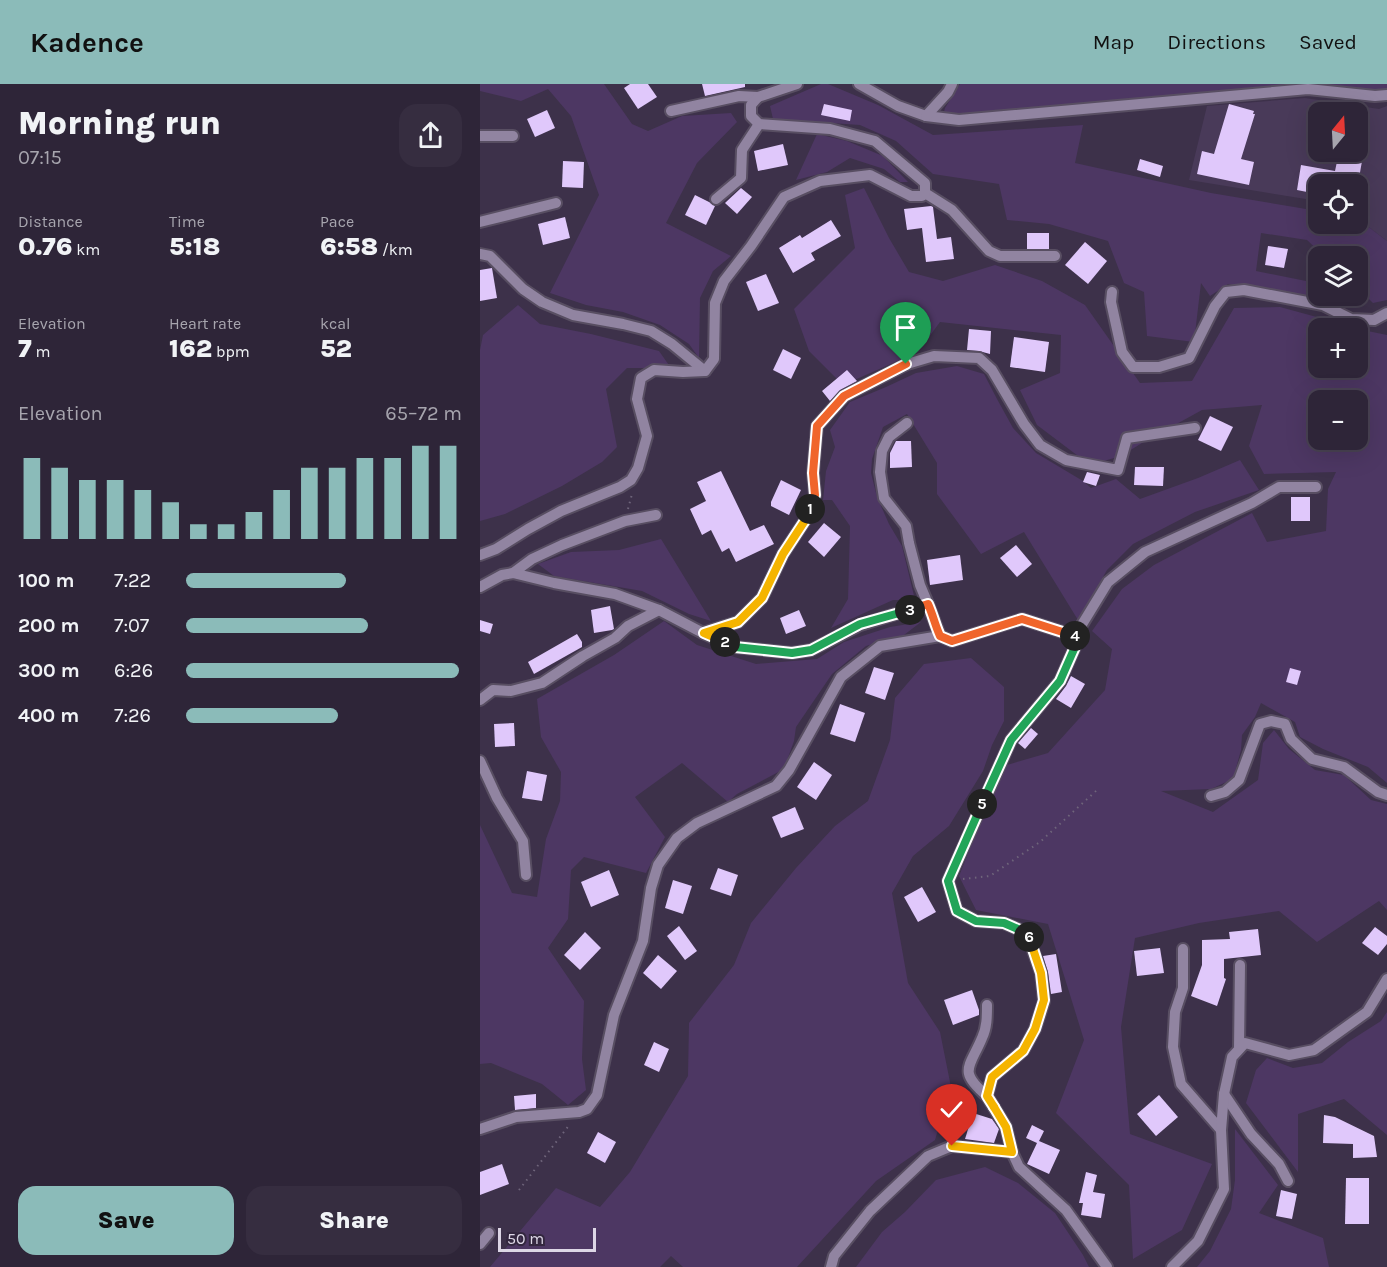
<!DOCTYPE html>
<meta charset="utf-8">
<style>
:root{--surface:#2e2538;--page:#362d40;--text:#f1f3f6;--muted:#a7a5ae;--line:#494253;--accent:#8bbbb9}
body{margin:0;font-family:Karla,sans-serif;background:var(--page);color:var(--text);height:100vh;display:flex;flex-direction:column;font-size:22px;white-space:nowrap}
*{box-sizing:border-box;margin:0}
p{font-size:20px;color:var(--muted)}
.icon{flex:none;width:33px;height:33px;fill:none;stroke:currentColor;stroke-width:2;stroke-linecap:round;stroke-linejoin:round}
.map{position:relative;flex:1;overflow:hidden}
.details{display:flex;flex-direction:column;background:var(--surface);width:480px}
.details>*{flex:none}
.needle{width:39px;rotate:18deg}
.controls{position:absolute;left:828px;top:18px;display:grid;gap:12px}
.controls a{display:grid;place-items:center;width:60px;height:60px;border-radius:12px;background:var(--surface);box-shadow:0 6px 24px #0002,0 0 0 2px var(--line);font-size:30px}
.scale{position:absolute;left:18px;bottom:15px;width:98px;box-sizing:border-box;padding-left:6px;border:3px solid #ddd6e6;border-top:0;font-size:16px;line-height:21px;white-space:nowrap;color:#ddd6e6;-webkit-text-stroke:4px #33273f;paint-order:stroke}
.pin{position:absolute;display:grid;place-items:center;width:51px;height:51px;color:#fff;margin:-62px -26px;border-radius:50% 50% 50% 0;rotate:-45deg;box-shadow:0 0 6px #0007}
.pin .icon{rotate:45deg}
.km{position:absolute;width:30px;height:30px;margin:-15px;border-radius:50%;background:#222;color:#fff;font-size:16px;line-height:30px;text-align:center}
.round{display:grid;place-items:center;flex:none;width:63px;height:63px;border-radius:18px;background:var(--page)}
.head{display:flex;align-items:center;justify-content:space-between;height:102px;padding:0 18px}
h1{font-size:33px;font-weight:800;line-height:45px}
.figures{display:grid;grid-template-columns:repeat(3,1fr);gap:9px;height:102px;padding:6px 18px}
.figures div{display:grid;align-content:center}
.figures b{font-size:26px;font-weight:800}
.figures small{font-size:16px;font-weight:400}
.figures p{font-size:16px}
.chart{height:168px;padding:12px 18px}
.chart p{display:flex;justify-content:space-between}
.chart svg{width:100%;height:108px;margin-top:6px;stroke:var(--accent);stroke-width:6}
.primary-button{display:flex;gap:12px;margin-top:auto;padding:12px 18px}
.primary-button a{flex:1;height:69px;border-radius:18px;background:var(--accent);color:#111;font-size:24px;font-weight:800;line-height:69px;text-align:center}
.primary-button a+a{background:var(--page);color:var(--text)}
ul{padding:0 18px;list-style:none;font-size:20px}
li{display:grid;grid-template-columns:96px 72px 1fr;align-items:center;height:45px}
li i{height:15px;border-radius:8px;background:var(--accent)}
header{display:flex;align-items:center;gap:36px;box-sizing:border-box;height:84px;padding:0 30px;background:var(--accent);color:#111}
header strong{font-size:28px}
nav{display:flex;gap:33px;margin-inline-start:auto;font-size:21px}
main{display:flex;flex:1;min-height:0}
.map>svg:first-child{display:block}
.built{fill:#493a59;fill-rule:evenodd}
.green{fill:#4d3763;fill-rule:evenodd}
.building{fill:#e0c8fb}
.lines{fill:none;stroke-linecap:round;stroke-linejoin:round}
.minor-casing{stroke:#584e62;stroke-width:14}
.path{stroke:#6f657b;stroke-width:2;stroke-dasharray:1.5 4.5;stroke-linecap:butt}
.minor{stroke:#9184a1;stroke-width:10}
.split-1-casing{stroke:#fff;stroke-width:12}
.split-2-casing{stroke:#fff;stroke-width:12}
.split-3-casing{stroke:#fff;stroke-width:12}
.split-4-casing{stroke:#fff;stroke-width:12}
.split-5-casing{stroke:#fff;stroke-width:12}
.split-6-casing{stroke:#fff;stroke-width:12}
.split-7-casing{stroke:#fff;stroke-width:12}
.split-8-casing{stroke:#fff;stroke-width:12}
.split-1{stroke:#f0652b;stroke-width:8}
.split-2{stroke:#f5b400;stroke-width:8}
.split-3{stroke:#22a559;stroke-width:8}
.split-4{stroke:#f0652b;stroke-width:8}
.split-5{stroke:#22a559;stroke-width:8}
.split-6{stroke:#22a559;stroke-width:8}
.split-7{stroke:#f5b400;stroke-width:8}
.split-8{stroke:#f5b400;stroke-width:8}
</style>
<header>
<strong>Kadence</strong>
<nav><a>Map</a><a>Directions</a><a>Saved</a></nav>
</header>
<main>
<section class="details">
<div class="head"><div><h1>Morning run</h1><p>07:15</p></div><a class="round"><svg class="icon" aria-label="share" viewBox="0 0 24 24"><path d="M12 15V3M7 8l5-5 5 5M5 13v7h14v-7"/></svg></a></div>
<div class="figures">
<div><p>Distance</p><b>0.76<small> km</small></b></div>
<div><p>Time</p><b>5:18</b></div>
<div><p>Pace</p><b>6:58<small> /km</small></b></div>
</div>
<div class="figures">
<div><p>Elevation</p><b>7<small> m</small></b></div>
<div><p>Heart rate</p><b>162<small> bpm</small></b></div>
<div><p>kcal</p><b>52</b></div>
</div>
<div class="chart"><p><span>Elevation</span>65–72 m</p>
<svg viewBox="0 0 160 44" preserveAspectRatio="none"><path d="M5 44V11M15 44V15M25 44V20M35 44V20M45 44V24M55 44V29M65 44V38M75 44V38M85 44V33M95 44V24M105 44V15M115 44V15M125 44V11M135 44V11M145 44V6M155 44V6"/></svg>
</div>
<ul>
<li><b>100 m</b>7:22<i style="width:58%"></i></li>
<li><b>200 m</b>7:07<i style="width:66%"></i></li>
<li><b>300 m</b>6:26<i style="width:99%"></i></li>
<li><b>400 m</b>7:26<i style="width:55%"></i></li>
</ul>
<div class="primary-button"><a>Save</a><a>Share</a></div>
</section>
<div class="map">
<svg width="907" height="1183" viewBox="0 0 907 1183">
<rect width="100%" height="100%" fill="#3d314a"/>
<path class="built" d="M825,14l74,11 8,-3v135l-29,-22v-7l4,-4 -4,-1v-23h-40v17l-129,-21 18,-74zM838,28h40v40h-40z"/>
<g class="green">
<path d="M0,0h124l28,40 16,7 34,-15 49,-3 6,9 -40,41 -31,60 65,33 -18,15 -13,27 -1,60 -10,-14 -29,-19 -37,-13 -37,-7 -36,-12 49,-98 -28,-79 -23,-27 -27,12 -41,-10z"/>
<path d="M341,0h7l50,21 55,30 150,-10 -8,38 136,30 107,18v13h40v-5l29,22v59l-14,3 -15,-15v-32h-34l-17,-16 -46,-7 -5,38 60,12 2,4v9h8l3,3 -101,-15 -18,12 -9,-13 -7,59 -47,-6 -3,-44 -20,-9 -16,-42 -59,-17 -42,-4 -8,-36 -66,-10 -37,-33 -36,-16 -87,-6 -3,-13z"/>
<path d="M480,0h427v9l-79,-7 -233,23 -132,7 2,-8z"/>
<path d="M337,50l30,7 36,15 25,26h-8l-16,-13 -34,-11 -23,14 -31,8z"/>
<path d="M384,104l25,50 20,34 34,9 52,-16 47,16 43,24 55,78 52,-2 42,-73 46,-1 77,21h-39v40h40v-39l29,6v448l-19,-16 -45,-18 -23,-12 -5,-15 -34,-19 -6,14 -13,18 -1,15 -8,29 -22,10 -50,2 52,21 45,-32 5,-37 11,-13 15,19 26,21 29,5 27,25 16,4v106l-8,-9 -62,41 -38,-31 -80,12 -64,15 -14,89 9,107 82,30 -30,66 -49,29 -4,-74 -73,-72 28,-73 -36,-116 -72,-14 -17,-34 26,-65 22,-46 41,-12 57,-63 7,-41 -20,-18 30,-42 32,-24 98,-52 15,29 59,-11 2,-42 8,-17 -72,2 -15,-28 13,-41 -60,5 -60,33 -21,13 -31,9 -53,-40 -17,-35 40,-17 1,-38 -121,-13 -22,30 -75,33 -34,-34 -15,-42 61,-61 -10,-53zM838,316h40v40h-40z"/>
<path d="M38,221l22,19 51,10 68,17 12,17h-44l-21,21 11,58 -15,15 -40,24 -57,28 -25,7v-171l3,-15z"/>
<path d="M477,282l27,8 13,25 16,29 23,25 47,28 8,7 25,-9 24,20 58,-21 42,-18 19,30 -64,22 -62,32 -26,26 -29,50 -54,-88 -43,22 -44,-60v-31l-30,-49 -24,13 -11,32 -1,14 6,24 12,27 13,22 13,54h-22l-62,28 17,-29 2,-73 -18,-26h-9l3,-29 9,-24 -5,-17 20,-28 36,-15 30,-14z"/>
<path d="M181,455l50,82 -22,-7 -47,-23 -88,-15 -16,-12 33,-12 48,-2z"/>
<path d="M184,537l33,24 59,19 61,-5 27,-17 46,-15 31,-5 -17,13 -38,11 -34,28 -36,53 -2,14 -10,28 -47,25 -9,8 -46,-39 -47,34 30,40 -19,36 -62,-16 -13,13 -3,49 -20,29 36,53 -2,58 4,31 -18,15 -26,-21 -51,-21 -11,1v-239l32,68 25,4 9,-58 14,-38 1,-29 -20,-35 -4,-38 77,-44z"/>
<path d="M491,574l33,29v34l-12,24 -9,26 -34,55 -36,30 -21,37 16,90 32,49 11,55 -16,53 -59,41 -79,86h-114l-12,-11 -11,11h-170l66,-79 44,19 30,-35 58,-96 1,-53 45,-58 17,-42 45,-55 39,-42 33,-25 22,-61 5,-42 29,-34z"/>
<path d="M907,928v123l-43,-36 -46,15v58l-52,-69 10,-33 11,-12 26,10 29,-5 26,-21 33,-21z"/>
<path d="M755,1045l43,56 -19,28 64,25 6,29h-132l13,-16 21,-42 4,-29z"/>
<path d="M505,1083l33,16 37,30 28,42 6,12h-233l26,-35 23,-20 31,-32z"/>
</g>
<g class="building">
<path d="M150,0h18l9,13 -19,12 -14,-21z"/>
<path d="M222,0h43v3l-40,9z"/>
<path d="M344,20l28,6 -2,11 -29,-6z"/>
<path d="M749,20l25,7 -1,3h2l-14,45 13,3 -5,23 -52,-11 5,-23 12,3z"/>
<path d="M67,26l8,18 -20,9 -8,-18z"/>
<path d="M878,35l11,2 -11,63h-40v4l-5,-1 -1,6 -15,-3 4,-25 34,6 4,-19h19z"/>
<path d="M303,60l5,21 -30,6 -4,-20z"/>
<path d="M660,75l23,7 -3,11 -23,-7z"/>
<path d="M83,77l21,1 -1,26 -21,-1z"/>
<path d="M261,104l11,9 -15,17 -12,-11z"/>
<path d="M215,111l14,7 6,4 -9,19 -21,-10z"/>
<path d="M451,122l2,1 4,32 14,-2 3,22 -28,3 -4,-34 -15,2 -3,-21z"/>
<path d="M85,133l5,21 -27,7 -5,-21z"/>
<path d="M351,136l10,16 -30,17 4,7 -22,13 -14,-25 21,-13 2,3z"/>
<rect x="547" y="149" width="22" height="16"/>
<path d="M605,158l22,19 -19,23 -23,-19z"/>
<path d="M788,162l20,3 -4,19 -19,-3z"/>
<path d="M12,184l5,30 -17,3v-31z"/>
<path d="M286,190l13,29 -21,8 -12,-29z"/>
<path d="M489,245l22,2 -1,23 -11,-3 -12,-1z"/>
<path d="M534,253l35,5 -4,30 -35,-5z"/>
<path d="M303,265l18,9 -10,21 -18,-9z"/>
<path d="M367,286l10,11 -17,9 -10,11 -8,-10z"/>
<path d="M730,332l23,11 -12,24 -23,-11z"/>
<path d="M416,357h15l1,26 -22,1v-15z"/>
<path d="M655,383h29l-1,19 -29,-1z"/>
<path d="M241,387l29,60 14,-6 10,19 -38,18 -7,-14 -7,4 -11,-22 -9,5 -12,-26 16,-8 -9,-19z"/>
<path d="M607,388l13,3 -4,11 -13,-4z"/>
<path d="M301,396l20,10 -12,25 -18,-9v-4z"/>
<rect x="811" y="413" width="19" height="24"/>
<path d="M344,439l17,14 -17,20 -16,-15z"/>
<path d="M536,461l16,19 -15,13 -17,-19z"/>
<path d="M480,471l3,25 -33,5 -3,-25z"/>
<path d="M130,522l4,23 -2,1 -18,3 -3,-23z"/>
<path d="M319,526l7,16 -20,8 -6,-16z"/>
<path d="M0,536l13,4 -3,10 -10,-3z"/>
<path d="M97,550l5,8v5l-48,27 -6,-12z"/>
<path d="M394,583l20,6 -9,27 -20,-7z"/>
<path d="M810,584l11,3 -4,14 -11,-3z"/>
<path d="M591,592l14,8 -14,24 -15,-9 10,-13z"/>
<path d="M360,620l25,9 -10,29 -25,-8z"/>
<path d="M34,639l1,23 -20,1 -1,-23z"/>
<path d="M551,644l7,6 -13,15 -7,-6z"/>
<path d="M334,678l18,13 -16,25 -19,-13z"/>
<path d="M47,687l20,4 -5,26 -20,-3z"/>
<path d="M315,723l9,22 -23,9 -9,-21z"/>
<path d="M238,784l20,7 -7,21 -21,-7z"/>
<path d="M129,786l10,25 -28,12 -10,-25z"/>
<path d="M193,796l19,6 -9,28 -18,-6z"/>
<path d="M442,803l14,25 -18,10 -14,-25z"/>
<path d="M199,842l18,25 -12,9 -18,-24z"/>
<path d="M895,843l12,9v8l-9,11 -16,-12z"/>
<path d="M778,845l3,26 -37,4v19l2,1 -9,27 -26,-10 11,-31v-25l28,-1 -1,-7z"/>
<path d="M105,848l16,16 -21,22 -16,-15z"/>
<path d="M680,864l4,25 -27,3 -3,-25z"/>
<path d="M576,870l6,38 -11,2 -3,-22 -5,-16z"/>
<path d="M178,871l19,16 -16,18 -18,-16z"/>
<path d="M492,906l7,20v5l-26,10 -9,-25z"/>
<path d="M174,958l15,7 -10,23 -15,-7z"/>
<path d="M56,1010v14l-21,2 -1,-14z"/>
<path d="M679,1011l19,22 -22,19 -19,-22z"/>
<path d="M493,1029l19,6 7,10 -5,14 -29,-4z"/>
<path d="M844,1031l11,2 39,19 3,21 -24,1v-14l-30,-1z"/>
<path d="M552,1041l12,6 -5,10 21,9 -11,24 -22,-10 10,-21 -11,-5z"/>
<path d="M118,1048l18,10 -11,21 -18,-10z"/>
<path d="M22,1080l7,20 -29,11v-23z"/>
<path d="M606,1088l11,3 -4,17 12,2 -4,24 -20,-3 2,-12h-4z"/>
<path d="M866,1094h23v46h-24z"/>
<path d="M801,1106l16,4 -5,25 -16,-3z"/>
</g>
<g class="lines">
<defs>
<g id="minor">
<path d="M379,0l39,22 28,10 33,4 349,-31 67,7 12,-1"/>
<path d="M191,27l68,-15 19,1 39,-13"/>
<path d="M446,32l22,-24 4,-8"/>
<path d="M0,52h33"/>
<path d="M445,109l27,17 37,41 11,5h55"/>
<path d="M236,115l25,-21 1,-28 17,-26"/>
<path d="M0,138l76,-19"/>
<path d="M0,170l10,2 33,33 19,13 31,13 50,9 28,7 21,13 33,27"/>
<path d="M632,208l-1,10 11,50 11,15h26l30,-9 26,-52 11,-14 18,-2 79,15 28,14 23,1 13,-7"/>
<path d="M427,339l-18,14 -7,14 -2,21 4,26 22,28 3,17 11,42 8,19"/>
<path d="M0,471l16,-6 32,-20 33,-18 59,-24 11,-7 7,-12 9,-32 -10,-37 4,-21 13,-8 29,2 22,-1 9,-12 1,-56 9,-22 27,-35 33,-49 36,-16 50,-6 41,21h11l3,-3v-10l-50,-42 -45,-12 -71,-5 -8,-8v-11l7,-8"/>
<path d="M33,489l19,-14 30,-14 63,-24 31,-6"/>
<path d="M0,503l22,-12 11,-2 41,10 61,11 44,16 44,23 32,14 57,6 19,-3 49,-25 68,-21 12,32 -60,10 -39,31 -52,93 -13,16 -79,37 -20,15 -19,27 -7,23 -8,53 -29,74 -17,80 -10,14 -8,3 -63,5 -36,12"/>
<path d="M223,549l35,-11 24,-24 21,-44 23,-35 9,-24 -2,-22 4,-47 27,-30 63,-32 27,-8 45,2 13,12 32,54 16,21 26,15 52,10 9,-32 68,-10"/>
<path d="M460,552l12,5 70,-22 53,17v11l-15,34 -49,59 -63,141 9,30 19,10 28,2 23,10 14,40 3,28 -9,28 -12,22 -31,26 -5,19 19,31 6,25 7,15 47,43 41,57"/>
<path d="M595,552l33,-54 37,-30 107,-49 27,-16h37"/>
<path d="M0,616l13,-10 18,1 31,-8 41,-27 32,-18 13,-12 31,-16"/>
<path d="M0,677l17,37 26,43 3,34"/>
<path d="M731,712l14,-4 14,-12 21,-56 11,-3 14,3 6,15 21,20 32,8 34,25 9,3"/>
<path d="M703,865v39l-8,24 -2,35 8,37 40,46"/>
<path d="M759,965l1,-84"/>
<path d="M744,1010l27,40 28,30 9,17"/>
<path d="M507,1012c-30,-25 -17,-29 -5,-58 5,-10 5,-22 5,-33"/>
<path d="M0,1160l9,-11"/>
<path d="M351,1183l3,-11 36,-45 58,-55 24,-10 60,6"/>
<path d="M692,1183l26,-26 26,-52 -3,-59 3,-36 8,-37 13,-14 44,12 25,-5 53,-38 20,-33"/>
</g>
</defs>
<use href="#minor" class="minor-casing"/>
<g class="path">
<path d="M148,425l4,-15"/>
<path d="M483,795l27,-3 50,-34 57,-52"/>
<path d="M39,1106l51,-66"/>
</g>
<use href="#minor" class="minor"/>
</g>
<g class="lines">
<defs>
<path id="split-1" d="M330,425l5,-14 -2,-22 4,-47 27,-30 62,-32"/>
<path id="split-2" d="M245,558l-21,-9 34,-11 24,-24 21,-44 23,-35 4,-10"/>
<path id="split-3" d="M245,558l10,5 57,6 19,-3 49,-26 50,-14"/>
<path id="split-4" d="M430,526l18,-6c5,11 7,21 12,32l12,5 70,-22 53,17"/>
<path id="split-5" d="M502,720l29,-64 49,-59 15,-34v-11"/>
<path id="split-6" d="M502,720l-34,77 9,30 19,10 28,2 23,10 2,4"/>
<path id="split-7" d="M514,1023l-7,-11 5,-19 31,-26 12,-22 9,-29 -3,-27 -12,-36"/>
<path id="split-8" d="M472,1062l60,6 -6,-25 -12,-20"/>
</defs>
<use href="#split-1" class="split-1-casing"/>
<use href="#split-2" class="split-2-casing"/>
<use href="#split-3" class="split-3-casing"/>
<use href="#split-4" class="split-4-casing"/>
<use href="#split-5" class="split-5-casing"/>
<use href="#split-6" class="split-6-casing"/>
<use href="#split-7" class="split-7-casing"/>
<use href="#split-8" class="split-8-casing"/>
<use href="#split-1" class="split-1"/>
<use href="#split-2" class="split-2"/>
<use href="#split-3" class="split-3"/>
<use href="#split-4" class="split-4"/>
<use href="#split-5" class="split-5"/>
<use href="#split-6" class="split-6"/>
<use href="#split-7" class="split-7"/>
<use href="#split-8" class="split-8"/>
</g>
</svg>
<div class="controls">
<a><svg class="needle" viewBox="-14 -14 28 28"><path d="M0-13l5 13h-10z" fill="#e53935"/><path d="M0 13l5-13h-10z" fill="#a7a5ae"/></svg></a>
<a><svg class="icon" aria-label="locate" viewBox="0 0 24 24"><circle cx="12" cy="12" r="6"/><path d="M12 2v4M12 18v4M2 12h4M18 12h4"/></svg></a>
<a><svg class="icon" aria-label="layers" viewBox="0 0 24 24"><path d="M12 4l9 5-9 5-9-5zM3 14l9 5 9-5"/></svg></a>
<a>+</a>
<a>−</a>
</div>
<div class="scale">50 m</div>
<div class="pin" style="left:426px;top:280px;background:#1e9e55"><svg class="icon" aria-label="arrive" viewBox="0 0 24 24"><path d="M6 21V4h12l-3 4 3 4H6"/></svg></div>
<div class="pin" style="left:472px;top:1062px;background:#d93025"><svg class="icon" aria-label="check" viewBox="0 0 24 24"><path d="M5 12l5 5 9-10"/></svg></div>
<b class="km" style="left:330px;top:425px">1</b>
<b class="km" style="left:245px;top:558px">2</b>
<b class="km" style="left:430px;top:526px">3</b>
<b class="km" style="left:595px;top:552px">4</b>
<b class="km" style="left:502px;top:720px">5</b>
<b class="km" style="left:549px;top:853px">6</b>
</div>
</main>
